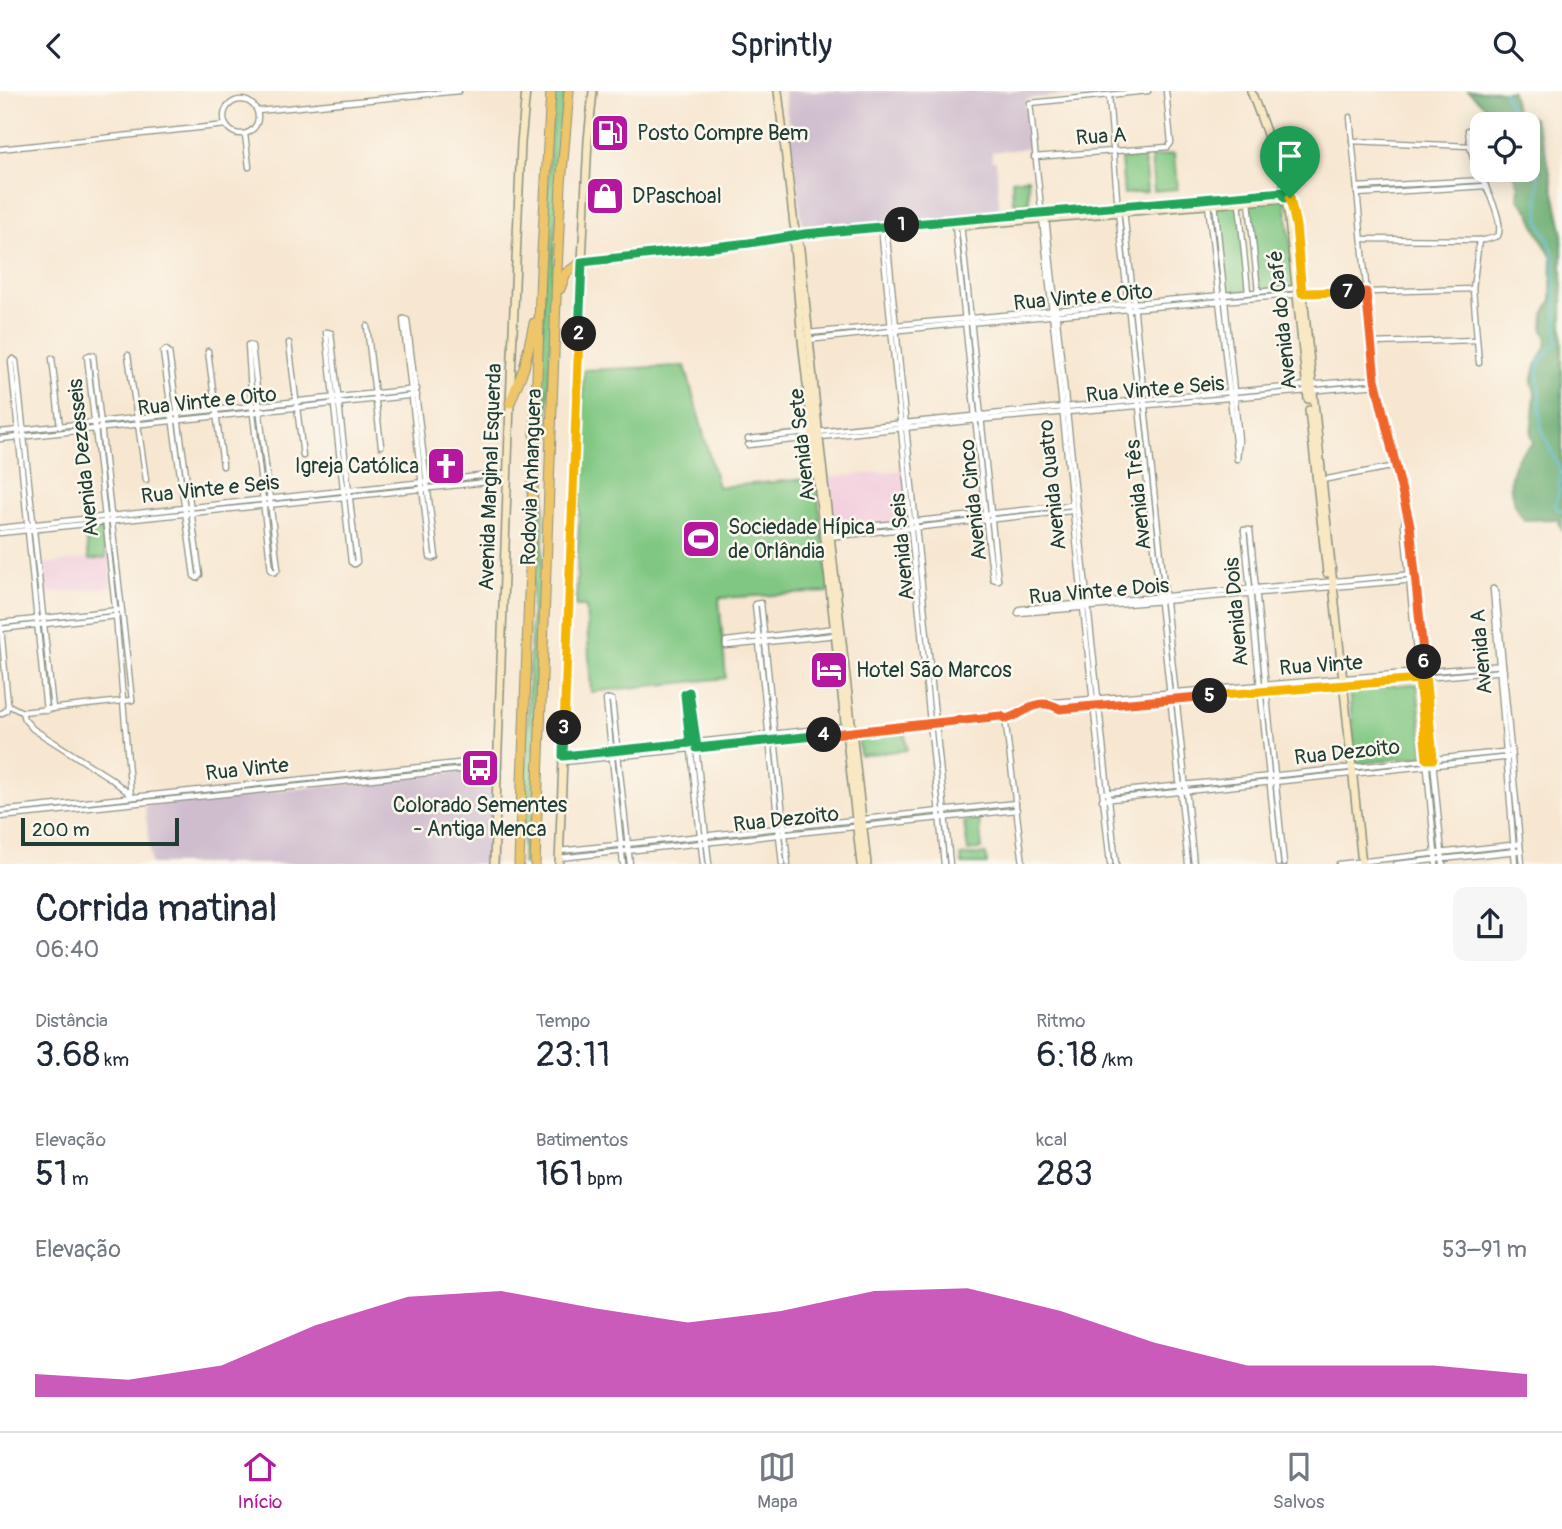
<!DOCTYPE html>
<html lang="pt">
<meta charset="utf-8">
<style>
:root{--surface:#fff;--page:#f6f6f7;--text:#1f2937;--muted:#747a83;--line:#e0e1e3;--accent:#b5179e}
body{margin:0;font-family:Pangolin,sans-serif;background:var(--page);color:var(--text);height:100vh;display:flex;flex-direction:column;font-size:26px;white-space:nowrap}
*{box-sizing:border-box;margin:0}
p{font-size:23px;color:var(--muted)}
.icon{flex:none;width:38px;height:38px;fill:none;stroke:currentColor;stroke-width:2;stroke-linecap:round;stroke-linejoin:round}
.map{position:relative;height:773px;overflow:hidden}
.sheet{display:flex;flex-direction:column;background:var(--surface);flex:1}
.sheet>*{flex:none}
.tools{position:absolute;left:1470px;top:21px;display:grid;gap:14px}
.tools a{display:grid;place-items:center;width:70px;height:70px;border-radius:14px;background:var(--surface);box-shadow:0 4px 18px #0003;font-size:35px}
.scale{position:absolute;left:21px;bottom:18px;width:158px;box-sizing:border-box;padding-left:7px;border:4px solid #1f3d34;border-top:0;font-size:19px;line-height:24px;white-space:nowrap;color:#1f3d34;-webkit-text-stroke:5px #fbf7ec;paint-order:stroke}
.pin{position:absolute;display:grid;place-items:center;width:60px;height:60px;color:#fff;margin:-72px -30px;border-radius:50% 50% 50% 0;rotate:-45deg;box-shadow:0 0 7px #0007}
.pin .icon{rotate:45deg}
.km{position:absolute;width:35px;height:35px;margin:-18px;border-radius:50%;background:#222;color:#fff;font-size:19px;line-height:35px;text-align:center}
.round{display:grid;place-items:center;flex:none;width:74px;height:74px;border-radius:14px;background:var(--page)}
.head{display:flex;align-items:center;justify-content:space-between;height:119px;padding:0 35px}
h1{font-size:38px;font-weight:600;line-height:52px}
.figures{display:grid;grid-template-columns:repeat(3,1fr);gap:10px;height:119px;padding:7px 35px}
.figures div{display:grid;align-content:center}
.figures b{font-size:35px;font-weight:600}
.figures small{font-size:19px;font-weight:400}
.figures p{font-size:19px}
.chart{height:196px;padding:14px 35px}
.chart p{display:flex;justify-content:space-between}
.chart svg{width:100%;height:126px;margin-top:7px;fill:var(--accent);opacity:.7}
header{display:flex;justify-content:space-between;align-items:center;height:91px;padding:0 35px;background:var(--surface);font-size:32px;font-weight:600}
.tabs{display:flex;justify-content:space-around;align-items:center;height:98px;border-top:2px solid var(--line);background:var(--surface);font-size:19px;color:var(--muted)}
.tabs a{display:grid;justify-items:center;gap:4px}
.tabs .active{color:var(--accent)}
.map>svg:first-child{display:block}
.built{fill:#f3cfde}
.industrial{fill:#cfbdce}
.green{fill:#80c782;stroke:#50825b;stroke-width:2}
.forest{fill:#68ac70;stroke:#447452;stroke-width:2}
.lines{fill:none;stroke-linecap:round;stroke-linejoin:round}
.stream{stroke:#58bbd6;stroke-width:2}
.street-casing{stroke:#8b9282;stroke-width:7}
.secondary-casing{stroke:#8b9282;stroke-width:10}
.highway-casing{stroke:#8b9282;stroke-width:11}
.street{stroke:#fff;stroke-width:4.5}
.secondary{stroke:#f8e8c3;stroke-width:7}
.highway{stroke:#eec569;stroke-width:9}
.split-1-casing{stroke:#fff;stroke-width:14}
.split-2-casing{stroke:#fff;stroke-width:14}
.split-3-casing{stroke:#fff;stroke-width:14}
.split-4-casing{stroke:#fff;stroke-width:14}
.split-5-casing{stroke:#fff;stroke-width:14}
.split-6-casing{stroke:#fff;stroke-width:14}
.split-7-casing{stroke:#fff;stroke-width:14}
.split-8-casing{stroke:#fff;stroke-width:14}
.split-1{stroke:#22a559;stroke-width:9}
.split-2{stroke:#22a559;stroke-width:9}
.split-3{stroke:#f5b400;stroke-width:9}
.split-4{stroke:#22a559;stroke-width:9}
.split-5{stroke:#f0652b;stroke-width:9}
.split-6{stroke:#f5b400;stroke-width:9}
.split-7{stroke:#f0652b;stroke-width:9}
.split-8{stroke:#f5b400;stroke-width:9}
.labels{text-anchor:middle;stroke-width:5;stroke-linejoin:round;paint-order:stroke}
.poi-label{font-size:21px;fill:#1f3d34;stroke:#fbf7ec;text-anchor:start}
.street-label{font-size:21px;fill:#1f3d34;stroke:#fbf7ec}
</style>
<header><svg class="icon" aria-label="back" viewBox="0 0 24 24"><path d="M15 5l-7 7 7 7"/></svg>Sprintly<svg class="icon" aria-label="search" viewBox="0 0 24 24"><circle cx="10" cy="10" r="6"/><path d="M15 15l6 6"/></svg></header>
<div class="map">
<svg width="1562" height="773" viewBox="0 0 1562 773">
<rect width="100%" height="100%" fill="#fbf7ec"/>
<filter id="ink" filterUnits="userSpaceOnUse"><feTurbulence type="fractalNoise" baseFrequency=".0143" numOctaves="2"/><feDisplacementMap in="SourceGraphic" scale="14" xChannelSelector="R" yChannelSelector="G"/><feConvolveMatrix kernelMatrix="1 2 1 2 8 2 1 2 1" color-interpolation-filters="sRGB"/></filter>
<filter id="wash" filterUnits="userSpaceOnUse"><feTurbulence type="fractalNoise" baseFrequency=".00686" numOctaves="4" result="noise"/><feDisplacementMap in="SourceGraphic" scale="28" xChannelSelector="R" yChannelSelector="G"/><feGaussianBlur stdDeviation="1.57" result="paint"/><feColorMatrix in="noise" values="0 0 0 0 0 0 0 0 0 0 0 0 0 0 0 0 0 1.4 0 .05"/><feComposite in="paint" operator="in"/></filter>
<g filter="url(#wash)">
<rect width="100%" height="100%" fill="#f7e7d1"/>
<g class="built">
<path d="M905,379l5,52 -80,8 -6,-52z"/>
<path d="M106,431l7,65 -73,7 -3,-29 51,-6 -4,-35z"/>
</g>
<g class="industrial">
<path d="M784,0h316l-72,8 -3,2 5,47 -38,4v9h4l4,55 -119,11 -78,2z"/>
<path d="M495,677l-1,96h-343l-6,-59z"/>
</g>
<g class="green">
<path d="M554,0h11l-11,158 -23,615h-9l26,-688z"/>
<path d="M1174,63l3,35 -23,2 -3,-34z"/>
<path d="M1144,66l3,35 -23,2 -3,-35z"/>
<path d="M1028,87l1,24 -16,1 -1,-23z"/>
<path d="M1285,107l11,90 -38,3 -9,-91z"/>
<path d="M1239,110l9,91 -24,2 -9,-91z"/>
<path d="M685,275l33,121 98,-9 13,114 -110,6 7,80 -135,14 -5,-86h-10l8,-236z"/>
<path d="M102,437l4,30 -17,2 -4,-30z"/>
<path d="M1417,593l7,72 -69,8 -6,-75z"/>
<path d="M905,641l2,18 -47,5 -2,-18z"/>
<path d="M979,729l3,29 -14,2 -4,-29z"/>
<path d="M986,763l1,10h-25l-1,-8z"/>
</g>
<path class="forest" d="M1468,0h44l4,19 5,7 6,-1 6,2 12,31 17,81v301l-4,-12 -34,1c-13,-18 -19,-40 -7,-61 3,-6 11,-11 16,-16l-2,-9 4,-41 -3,-11 4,-16 10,-19 1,-12 -4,-4 1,-17 7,-13 1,-43 -15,-27 -7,-18 -12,-15 1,-12 -7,-16h16v-46h-24l-2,-7h-14l1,-7z"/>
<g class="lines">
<g class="stream">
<path d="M1504,0l13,33"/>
<path d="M1528,52l7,14 3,17 1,47 11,22 4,15 3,85 -17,17 -2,11 3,57 20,44 -2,20 -4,12 1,4 6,3"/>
</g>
</g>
</g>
<g filter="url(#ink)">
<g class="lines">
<defs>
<g id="street">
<path d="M1109,4l8,103"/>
<circle cx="241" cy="26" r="17"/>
<path d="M258,20l201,-20"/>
<path d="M1350,26l25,262 35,146 33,339"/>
<path d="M245,43l4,33"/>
<path d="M1352,50l118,5"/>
<path d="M0,58l226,-24"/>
<path d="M1034,66l134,-10 3,-4 -5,-52"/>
<path d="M1357,96l127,-7"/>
<path d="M1357,103l129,-8"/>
<path d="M1239,111l9,90"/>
<path d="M1249,111l9,89"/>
<path d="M1215,112l24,237 -2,19"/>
<path d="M1208,113l29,255"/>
<path d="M1118,120l70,653"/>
<path d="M1124,120l70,653"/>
<path d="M1046,127l70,646"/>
<path d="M961,133l37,356"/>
<path d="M955,135l33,314 5,39 5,1"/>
<path d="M881,136l63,637"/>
<path d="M886,137l64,636"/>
<path d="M1362,148l123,1 13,-4c8,-17 -19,-60 -25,-78 -3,-9 -4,-18 -5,-28"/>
<path d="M1479,149l-6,49 6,74"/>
<path d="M403,228l27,238 3,1"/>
<path d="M404,228l3,1 29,237 -3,1"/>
<path d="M367,235l14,120"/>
<path d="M326,241l25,230 3,2"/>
<path d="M327,241l4,1 26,229 -3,2"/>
<path d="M808,242l490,-45"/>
<path d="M807,249l160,-17 335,-29 171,-5"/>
<path d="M289,252l14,113"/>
<path d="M1371,252l106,-3"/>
<path d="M248,254l4,61 19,164 4,2"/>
<path d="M249,254l3,1 26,223 -3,3"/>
<path d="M166,259l3,2 31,223 -3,3"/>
<path d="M166,259l-3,2 31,224 3,2"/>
<path d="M208,260l15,115"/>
<path d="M90,264l-3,1 29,260 15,181"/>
<path d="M90,264h3l39,345"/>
<path d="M128,264l18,125"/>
<path d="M52,267l8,69"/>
<path d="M13,268l-2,2 35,350"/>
<path d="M13,268l3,2 37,348"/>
<path d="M0,341l417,-43"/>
<path d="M0,348l417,-44"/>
<path d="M748,348l294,-30 333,-30"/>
<path d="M748,354l229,-25 400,-35"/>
<path d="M1322,389l74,-14"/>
<path d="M1406,422l-2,12 32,339"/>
<path d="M0,437l507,-55"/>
<path d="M830,439l242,-25"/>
<path d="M1244,439h6l34,334"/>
<path d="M1244,439l34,334"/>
<path d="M0,442l507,-53"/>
<path d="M829,446l242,-26"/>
<path d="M1415,483l-395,35 -2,4 398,-33"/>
<path d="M1493,498l3,3 26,272"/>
<path d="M1493,498l22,275"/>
<path d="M0,532l118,-13"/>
<path d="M0,538l117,-13"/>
<path d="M726,553v-3l110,-13"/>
<path d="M726,554v1l111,-11"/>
<path d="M686,602l-1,1 18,170"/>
<path d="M687,602h3l19,171"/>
<path d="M609,608l3,1 18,164"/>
<path d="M609,608l-3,1 17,164"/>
<path d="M1052,613l8,6 444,-39"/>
<path d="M8,614l14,7 110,-12"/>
<path d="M22,621l2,7 9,10 77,49 21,17"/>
<path d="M0,623l6,-3 2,-6 -7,-78"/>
<path d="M1006,628l37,-16 460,-38"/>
<path d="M564,665l283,-30"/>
<path d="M563,671l442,-45 18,147"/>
<path d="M1105,702l407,-42"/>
<path d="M1102,709l410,-43"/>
<path d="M0,720l497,-52"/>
<path d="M0,726l497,-51"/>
<path d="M559,760l457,-48"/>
<path d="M559,767l458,-48"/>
<path d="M782,773l-27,-260 6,-1 27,261"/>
<path d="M1110,773l-80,-761 118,-12"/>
<path d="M1339,773l181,-20"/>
<path d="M1396,773l121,-13"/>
</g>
<g id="secondary">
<path d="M778,0l16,134 6,24 19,189 48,426"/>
<path d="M1251,0l38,103 6,24 67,646"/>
<path d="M1283,97l5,23 20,188"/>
<path d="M954,129l1,6 335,-28"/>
<path d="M793,144l9,105 59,524"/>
<path d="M582,171l167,-19 56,-9 483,-42"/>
<path d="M1309,319l18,163"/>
<path d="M494,773l16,-461 11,-260 5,-52"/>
<path d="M559,773l23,-602 6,-122 5,-49"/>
</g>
<g id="highway">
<path d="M560,198l6,-16 16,-11"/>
<path d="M510,312l14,-35 10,-45"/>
<path d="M519,773l22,-594 10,-179"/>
<path d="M535,773l22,-592 4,-88 8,-93"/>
</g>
</defs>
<use href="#street" class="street-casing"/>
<use href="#secondary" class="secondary-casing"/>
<use href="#highway" class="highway-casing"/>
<use href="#street" class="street"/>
<use href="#secondary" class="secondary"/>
<use href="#highway" class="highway"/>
</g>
</g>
<g class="lines" filter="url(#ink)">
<defs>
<path id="split-1" d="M902,134l381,-33 2,6h5"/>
<path id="split-2" d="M579,243l3,-72 167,-19 56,-9 97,-9"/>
<path id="split-3" d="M564,637l15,-394"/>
<path id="split-4" d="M564,637l-1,28 127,-13 -5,-49 4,-2 8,56 127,-13"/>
<path id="split-5" d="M824,644l177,-19 5,3c23,-7 30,-23 54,-10l150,-13"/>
<path id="split-6" d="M1210,605l209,-17 8,80h6l-9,-97"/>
<path id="split-7" d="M1348,201h18l9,87 35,146 14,137"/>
<path id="split-8" d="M1290,107l6,28 6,67 46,-1"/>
</defs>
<use href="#split-1" class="split-1-casing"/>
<use href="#split-2" class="split-2-casing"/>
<use href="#split-3" class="split-3-casing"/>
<use href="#split-4" class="split-4-casing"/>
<use href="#split-5" class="split-5-casing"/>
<use href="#split-6" class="split-6-casing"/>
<use href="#split-7" class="split-7-casing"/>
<use href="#split-8" class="split-8-casing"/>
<use href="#split-1" class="split-1"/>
<use href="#split-2" class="split-2"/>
<use href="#split-3" class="split-3"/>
<use href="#split-4" class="split-4"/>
<use href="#split-5" class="split-5"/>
<use href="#split-6" class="split-6"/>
<use href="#split-7" class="split-7"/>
<use href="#split-8" class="split-8"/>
</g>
<defs>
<symbol id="fuel-square" viewBox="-11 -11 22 22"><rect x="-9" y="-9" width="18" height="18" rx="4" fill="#b5179e" stroke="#fbf7ec"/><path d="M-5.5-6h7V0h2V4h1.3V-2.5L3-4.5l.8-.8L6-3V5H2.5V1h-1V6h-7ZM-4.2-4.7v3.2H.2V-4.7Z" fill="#fff"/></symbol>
<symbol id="shop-square" viewBox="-11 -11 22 22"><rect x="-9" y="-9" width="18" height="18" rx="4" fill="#b5179e" stroke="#fbf7ec"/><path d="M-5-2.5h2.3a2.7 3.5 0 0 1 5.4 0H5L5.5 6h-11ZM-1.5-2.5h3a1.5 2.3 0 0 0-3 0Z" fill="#fff"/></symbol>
<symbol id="church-square" viewBox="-11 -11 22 22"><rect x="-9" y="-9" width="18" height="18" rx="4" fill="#b5179e" stroke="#fbf7ec"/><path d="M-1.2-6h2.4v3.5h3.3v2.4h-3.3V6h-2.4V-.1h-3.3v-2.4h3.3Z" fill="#fff"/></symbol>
<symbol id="stadium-square" viewBox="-11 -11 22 22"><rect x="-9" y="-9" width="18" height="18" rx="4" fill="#b5179e" stroke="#fbf7ec"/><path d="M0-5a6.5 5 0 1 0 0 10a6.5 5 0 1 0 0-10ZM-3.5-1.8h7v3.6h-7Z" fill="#fff"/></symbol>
<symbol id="hotel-square" viewBox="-11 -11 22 22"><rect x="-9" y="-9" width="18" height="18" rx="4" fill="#b5179e" stroke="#fbf7ec"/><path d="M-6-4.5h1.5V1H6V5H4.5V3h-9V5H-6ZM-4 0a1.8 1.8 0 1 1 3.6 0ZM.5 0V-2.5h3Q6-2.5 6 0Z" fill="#fff"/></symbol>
<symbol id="bus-square" viewBox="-11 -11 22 22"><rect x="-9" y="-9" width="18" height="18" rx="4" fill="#b5179e" stroke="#fbf7ec"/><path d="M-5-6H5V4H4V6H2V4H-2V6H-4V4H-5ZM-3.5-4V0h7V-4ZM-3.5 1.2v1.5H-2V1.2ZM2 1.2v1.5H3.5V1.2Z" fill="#fff"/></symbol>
</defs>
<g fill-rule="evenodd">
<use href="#fuel-square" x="588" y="20" width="44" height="44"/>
<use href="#shop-square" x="583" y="83" width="44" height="44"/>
<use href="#church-square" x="424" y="353" width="44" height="44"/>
<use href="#stadium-square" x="679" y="426" width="44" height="44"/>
<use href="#hotel-square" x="807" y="557" width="44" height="44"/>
<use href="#bus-square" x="458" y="655" width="44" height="44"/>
</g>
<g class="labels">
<g class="poi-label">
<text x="637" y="49">Posto Compre Bem</text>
<text x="632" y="112">DPaschoal</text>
<text x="419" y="382" text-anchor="end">Igreja Católica</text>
<text x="728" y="443">Sociedade Hípica<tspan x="728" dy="24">de Orlândia</tspan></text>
<text x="856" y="586">Hotel São Marcos</text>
<text x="480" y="721" text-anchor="middle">Colorado Sementes<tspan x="480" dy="24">- Antiga Menca</tspan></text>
</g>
<g class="street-label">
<text transform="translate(1101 45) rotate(-4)" y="7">Rua A</text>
<text transform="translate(1083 206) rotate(-5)" y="7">Rua Vinte e Oito</text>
<text transform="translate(1282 229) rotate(-96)" y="7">Avenida do Café</text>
<text transform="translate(1155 298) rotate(-5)" y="7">Rua Vinte e Seis</text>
<text transform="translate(207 310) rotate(-6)" y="7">Rua Vinte e Oito</text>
<text transform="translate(802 354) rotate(-96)" y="7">Avenida Sete</text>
<text transform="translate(83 367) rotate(-96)" y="7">Avenida Dezesseis</text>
<text transform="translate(490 386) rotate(-88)" y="7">Avenida Marginal Esquerda</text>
<text transform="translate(531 386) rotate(-88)" y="7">Rodovia Anhanguera</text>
<text transform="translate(1052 394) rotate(-96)" y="7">Avenida Quatro</text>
<text transform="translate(210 398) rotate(-6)" y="7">Rua Vinte e Seis</text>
<text transform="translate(1138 404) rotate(-96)" y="7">Avenida Três</text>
<text transform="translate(973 409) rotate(-96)" y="7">Avenida Cinco</text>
<text transform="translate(902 456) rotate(-95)" y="7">Avenida Seis</text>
<text transform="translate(1099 500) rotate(-5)" y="7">Rua Vinte e Dois</text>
<text transform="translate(1236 521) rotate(-95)" y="7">Avenida Dois</text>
<text transform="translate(1481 561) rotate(-95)" y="7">Avenida A</text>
<text transform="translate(1321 574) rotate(-4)" y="7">Rua Vinte</text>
<text transform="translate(1347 661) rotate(-6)" y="7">Rua Dezoito</text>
<text transform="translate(247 678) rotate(-6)" y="7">Rua Vinte</text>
<text transform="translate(786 728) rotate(-6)" y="7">Rua Dezoito</text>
</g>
</g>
</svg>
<div class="tools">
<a><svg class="icon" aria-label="locate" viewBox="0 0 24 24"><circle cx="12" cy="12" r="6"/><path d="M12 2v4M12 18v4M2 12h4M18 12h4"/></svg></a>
</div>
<div class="scale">200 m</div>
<div class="pin" style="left:1290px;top:107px;background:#1e9e55"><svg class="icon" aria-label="arrive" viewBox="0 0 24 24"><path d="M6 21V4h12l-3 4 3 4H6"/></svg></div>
<b class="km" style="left:902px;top:134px">1</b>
<b class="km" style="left:579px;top:243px">2</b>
<b class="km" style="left:564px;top:637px">3</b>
<b class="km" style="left:824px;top:644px">4</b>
<b class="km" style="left:1210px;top:605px">5</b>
<b class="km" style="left:1424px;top:571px">6</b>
<b class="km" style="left:1348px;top:201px">7</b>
</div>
<section class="sheet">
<div class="head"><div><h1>Corrida matinal</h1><p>06:40</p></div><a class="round"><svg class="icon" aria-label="share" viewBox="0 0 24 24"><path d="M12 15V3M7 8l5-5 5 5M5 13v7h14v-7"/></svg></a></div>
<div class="figures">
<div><p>Distância</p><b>3.68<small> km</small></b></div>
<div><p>Tempo</p><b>23:11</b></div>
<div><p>Ritmo</p><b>6:18<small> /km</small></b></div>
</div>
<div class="figures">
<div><p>Elevação</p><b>51<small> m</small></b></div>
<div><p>Batimentos</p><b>161<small> bpm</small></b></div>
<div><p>kcal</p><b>283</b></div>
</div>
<div class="chart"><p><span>Elevação</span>53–91 m</p>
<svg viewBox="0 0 160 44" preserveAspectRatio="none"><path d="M0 44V36L10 38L20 33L30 19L40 9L50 7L60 13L70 18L80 14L90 7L100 6L110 14L120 25L130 33L140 33L150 33L160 36V44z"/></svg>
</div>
</section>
<nav class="tabs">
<a class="active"><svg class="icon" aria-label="home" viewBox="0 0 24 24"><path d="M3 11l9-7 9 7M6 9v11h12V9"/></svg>Início</a>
<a><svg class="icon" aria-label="map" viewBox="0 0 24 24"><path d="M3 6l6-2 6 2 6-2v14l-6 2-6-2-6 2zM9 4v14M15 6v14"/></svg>Mapa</a>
<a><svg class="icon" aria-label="saved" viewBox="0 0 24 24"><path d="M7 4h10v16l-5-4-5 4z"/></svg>Salvos</a>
</nav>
